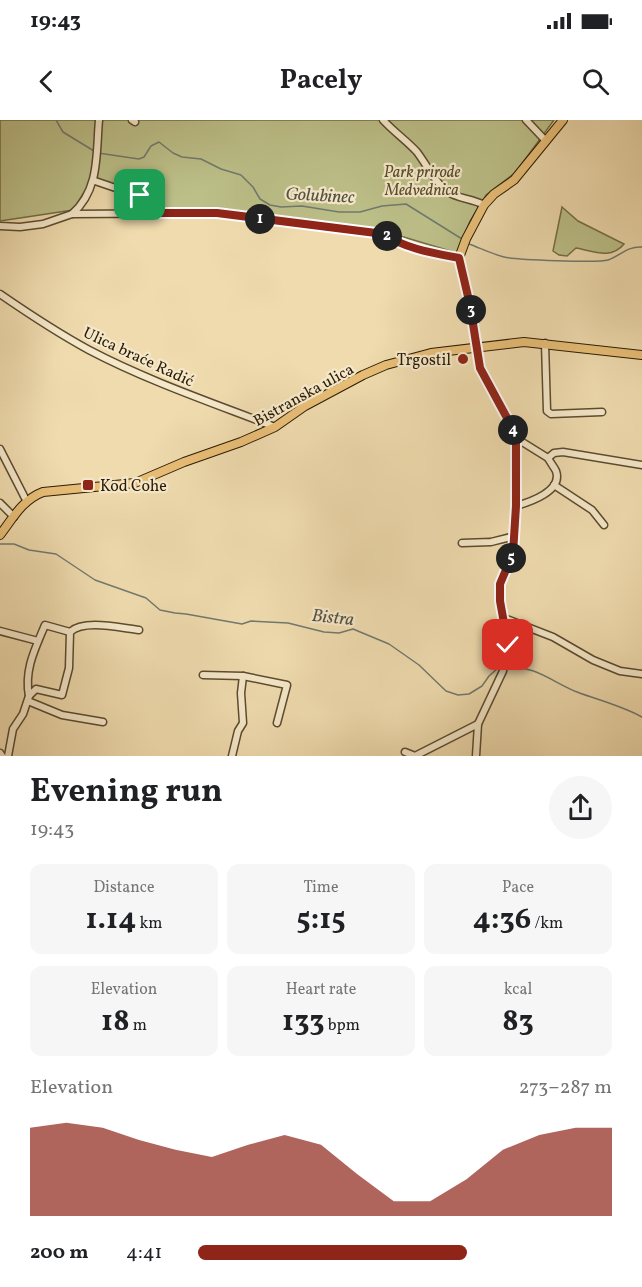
<!DOCTYPE html>
<meta charset="utf-8">
<style>
:root{--surface:#fff;--page:#f6f6f6;--text:#202124;--muted:#757577;--accent:#8f2418}
body{margin:0;font-family:Vollkorn,serif;background:var(--page);color:var(--text);height:100vh;display:flex;flex-direction:column;font-size:22px;white-space:nowrap}
*{box-sizing:border-box;margin:0}
p{font-size:20px;color:var(--muted)}
.icon{flex:none;width:33px;height:33px;fill:none;stroke:currentColor;stroke-width:2;stroke-linecap:round;stroke-linejoin:round}
.map{position:relative;height:636px;overflow:hidden}
.side{display:flex;flex-direction:column;background:var(--surface);flex:1}
.side>*{flex:none}
.pin{position:absolute;display:grid;place-items:center;width:51px;height:51px;color:#fff;margin:-26px;border-radius:12px;box-shadow:0 3px 9px #0006}
.km{position:absolute;width:30px;height:30px;margin:-15px;border-radius:50%;background:#222;color:#fff;font-size:16px;line-height:30px;text-align:center}
.round{display:grid;place-items:center;flex:none;width:63px;height:63px;border-radius:32px;background:var(--page)}
.head{display:flex;align-items:center;justify-content:space-between;height:102px;padding:0 30px}
h1{font-size:33px;font-weight:700;line-height:45px}
.stats{display:grid;grid-template-columns:repeat(3,1fr);gap:9px;height:102px;padding:6px 30px}
.stats div{display:grid;align-content:center;border-radius:12px;background:var(--page);text-align:center}
.stats b{font-size:30px;font-weight:700}
.stats small{font-size:16px;font-weight:400}
.stats p{font-size:16px}
.chart{height:168px;padding:12px 30px}
.chart p{display:flex;justify-content:space-between}
.chart svg{width:100%;height:108px;margin-top:6px;fill:var(--accent);opacity:.7}
ul{padding:0 30px;list-style:none;font-size:20px}
li{display:grid;grid-template-columns:96px 72px 1fr;align-items:center;height:45px}
li i{height:15px;border-radius:8px;background:var(--accent)}
.status{display:flex;justify-content:space-between;align-items:center;height:42px;padding:0 30px;background:var(--surface);direction:ltr}
.status svg{height:16px;fill:currentColor}
header{display:flex;justify-content:space-between;align-items:center;height:78px;padding:0 30px;background:var(--surface);font-size:27px;font-weight:700}
.map>svg:first-child{display:block}
.green{fill:#bcbf88;stroke:#736d46;stroke-width:1.5}
.lines{fill:none;stroke-linecap:round;stroke-linejoin:round}
.stream{stroke:#71796f;stroke-width:1.5}
.minor-casing{stroke:#5b4b2e;stroke-width:9}
.major-casing{stroke:#2a1b04;stroke-width:10}
.minor{stroke:#f5e8ca;stroke-width:6}
.major{stroke:#e8be77;stroke-width:8}
.route-casing{stroke:#fff;stroke-width:12}
.route{stroke:#8f2418;stroke-width:8}
.poi-dot{fill:#8f2418;stroke:#f5e8ca;stroke-width:2}
.labels{text-anchor:middle;stroke-width:4.5;stroke-linejoin:round;paint-order:stroke}
.park-label{font-size:16px;font-style:italic;fill:#564c2c;stroke:#f5e8ca}
.street-label{font-size:16px;fill:#2a1b04;stroke:#f5e8ca}
.poi-label{font-size:16px;fill:#2a1b04;stroke:#f5e8ca;text-anchor:end}
.water-label{font-size:18px;font-style:italic;fill:#535242;stroke:#f5e8ca}
</style>
<div class="status"><b>19:43</b><svg viewBox="0 0 49 12"><path d="M0 12V9h3v3zM5 12V6h3v6zM10 12V3h3v9zM15 12V0h3v12zM26 1h20v11H26zM47 4h2v5h-2z"/></svg></div>
<header><svg class="icon" aria-label="back" viewBox="0 0 24 24"><path d="M15 5l-7 7 7 7"/></svg>Pacely<svg class="icon" aria-label="search" viewBox="0 0 24 24"><circle cx="10" cy="10" r="6"/><path d="M15 15l6 6"/></svg></header>
<div class="map">
<svg width="642" height="636" viewBox="0 0 642 636">
<rect width="100%" height="100%" fill="#efdbae"/>
<filter id="stains"><feTurbulence type="fractalNoise" baseFrequency=".00333" numOctaves="4"/><feColorMatrix values="0 0 0 0 .2 0 0 0 0 .09 0 0 0 0 .02 0 0 0 .5 -.17"/></filter>
<radialGradient id="worn" r=".72"><stop offset=".6" stop-color="#630" stop-opacity="0"/><stop offset="1" stop-color="#630" stop-opacity=".3"/></radialGradient>
<g class="green">
<path d="M0,0h554l-39,53 -29,22 -16,26 -13,32 -70,-21 -171,-24 -54,2 -12,-13 -57,-19 -20,32 -73,11z"/>
<path d="M562,87l16,14 46,23c-13,16 -31,7 -48,4l-9,8 -8,-1 -6,-4z"/>
</g>
<g class="lines">
<g class="stream">
<path d="M56,0l7,12 31,19"/>
<path d="M98,33l41,6 5,-2 7,-11 8,-4 14,11 9,4 19,2 20,10 20,6 12,12 7,12 10,6 11,2 21,-1 37,6h21l22,-6 24,-2 56,35"/>
<path d="M469,124c11,4 23,10 35,13 11,3 95,6 104,3 12,-4 19,-14 34,-13"/>
<path d="M0,424h14l15,6 27,4 39,26 51,18 14,12 15,3 11,1 56,10 9,-3 37,2 36,9 15,1 14,-4 36,15 30,21 27,26 12,4 11,-1 13,-8 7,-10 8,-7h5"/>
<path d="M507,548c26,-4 47,15 70,24 21,8 45,14 65,25"/>
</g>
<defs>
<g id="minor">
<path d="M132,0l3,2"/>
<path d="M383,0c11,12 24,21 34,32 9,12 17,28 28,38 11,9 26,8 39,15"/>
<path d="M526,0l19,20"/>
<path d="M95,61l53,18 11,14"/>
<path d="M72,94c28,-24 24,-61 27,-94"/>
<path d="M0,106l20,1 23,-3 29,-10 145,-1 167,21c22,15 49,19 75,24"/>
<path d="M0,174c29,20 58,39 89,56 59,31 124,53 186,77"/>
<path d="M545,223l2,68 4,3 51,-2"/>
<path d="M516,323l3,-3 29,18 6,-5 9,-1 79,13"/>
<path d="M0,329l26,51"/>
<path d="M554,365l38,25 12,15"/>
<path d="M0,383l14,14"/>
<path d="M516,386c14,-4 47,-15 40,-35 -2,-4 -6,-9 -8,-13"/>
<path d="M462,423l29,-1 24,-6"/>
<path d="M504,498l49,19 40,23 27,11 22,3"/>
<path d="M0,511l38,10"/>
<path d="M203,555l40,1 44,9 -10,38"/>
<path d="M29,576c-5,-26 6,-47 16,-71l25,7"/>
<path d="M28,581l34,14 41,7"/>
<path d="M405,632l10,4 63,-32"/>
<path d="M0,633l2,3"/>
<path d="M8,636l5,-27 10,-15 6,-18 7,-7 26,6 7,-27 1,-36c14,-13 50,-4 69,-2"/>
<path d="M232,636l6,-25 5,-8 -2,-30 2,-17"/>
<path d="M476,636l2,-32 25,-53 5,-26 -8,-44v-17l13,-31 3,-47v-63l-3,-14 -32,-61 -5,-22"/>
</g>
<g id="major">
<path d="M476,226l-6,-41 -11,-47 7,-19 18,-34 10,-11 20,-14 49,-60"/>
<path d="M0,415c13,-17 22,-35 43,-43l92,-9 49,-21 57,-20 34,-15 30,-21 58,-31 23,-10 45,-12 93,-11 118,13"/>
</g>
</defs>
<use href="#minor" class="minor-casing"/>
<use href="#major" class="major-casing"/>
<use href="#minor" class="minor"/>
<use href="#major" class="major"/>
</g>
<g class="lines">
<defs>
<path id="route" d="M140,75l8,4 11,14h58l167,21c22,15 49,19 75,24l11,47 10,63 33,61 3,14v63l-3,47 -13,31v17l8,44"/>
</defs>
<use href="#route" class="route-casing"/>
<use href="#route" class="route"/>
</g>
<g class="poi-dot">
<circle cx="463" cy="239" r="6"/>
<rect x="82" y="359" width="12" height="12" rx="3"/>
</g>
<g class="labels">
<g class="park-label">
<text x="422" y="57">Park prirode<tspan x="422" dy="18">Medvednica</tspan></text>
</g>
<g class="street-label">
<text transform="translate(139 236) rotate(25)" y="6">Ulica braće Radić</text>
<text transform="translate(303 274) rotate(-29)" y="6">Bistranska ulica</text>
</g>
<g class="poi-label">
<text x="451" y="245">Trgostil</text>
<text x="100" y="371" text-anchor="start">Kod Cohe</text>
</g>
<g class="water-label">
<text transform="translate(320 75) rotate(3)" y="6">Golubinec</text>
<text transform="translate(333 497) rotate(6)" y="6">Bistra</text>
</g>
</g>
<rect width="100%" height="100%" filter="url(#stains)"/>
<rect width="100%" height="100%" fill="url(#worn)"/>
</svg>
<div class="pin" style="left:140px;top:75px;background:#1e9e55"><svg class="icon" aria-label="arrive" viewBox="0 0 24 24"><path d="M6 21V4h12l-3 4 3 4H6"/></svg></div>
<div class="pin" style="left:508px;top:525px;background:#d93025"><svg class="icon" aria-label="check" viewBox="0 0 24 24"><path d="M5 12l5 5 9-10"/></svg></div>
<b class="km" style="left:260px;top:99px">1</b>
<b class="km" style="left:387px;top:116px">2</b>
<b class="km" style="left:471px;top:190px">3</b>
<b class="km" style="left:513px;top:310px">4</b>
<b class="km" style="left:511px;top:438px">5</b>
</div>
<section class="side">
<div class="head"><div><h1>Evening run</h1><p>19:43</p></div><a class="round"><svg class="icon" aria-label="share" viewBox="0 0 24 24"><path d="M12 15V3M7 8l5-5 5 5M5 13v7h14v-7"/></svg></a></div>
<div class="stats">
<div><p>Distance</p><b>1.14<small> km</small></b></div>
<div><p>Time</p><b>5:15</b></div>
<div><p>Pace</p><b>4:36<small> /km</small></b></div>
</div>
<div class="stats">
<div><p>Elevation</p><b>18<small> m</small></b></div>
<div><p>Heart rate</p><b>133<small> bpm</small></b></div>
<div><p>kcal</p><b>83</b></div>
</div>
<div class="chart"><p><span>Elevation</span>273–287 m</p>
<svg viewBox="0 0 160 44" preserveAspectRatio="none"><path d="M0 44V8L10 6L20 8L30 13L40 17L50 20L60 15L70 11L80 15L90 27L100 38L110 38L120 29L130 17L140 11L150 8L160 8V44z"/></svg>
</div>
<ul>
<li><b>200 m</b>4:41<i style="width:65%"></i></li>
</ul>
</section>
